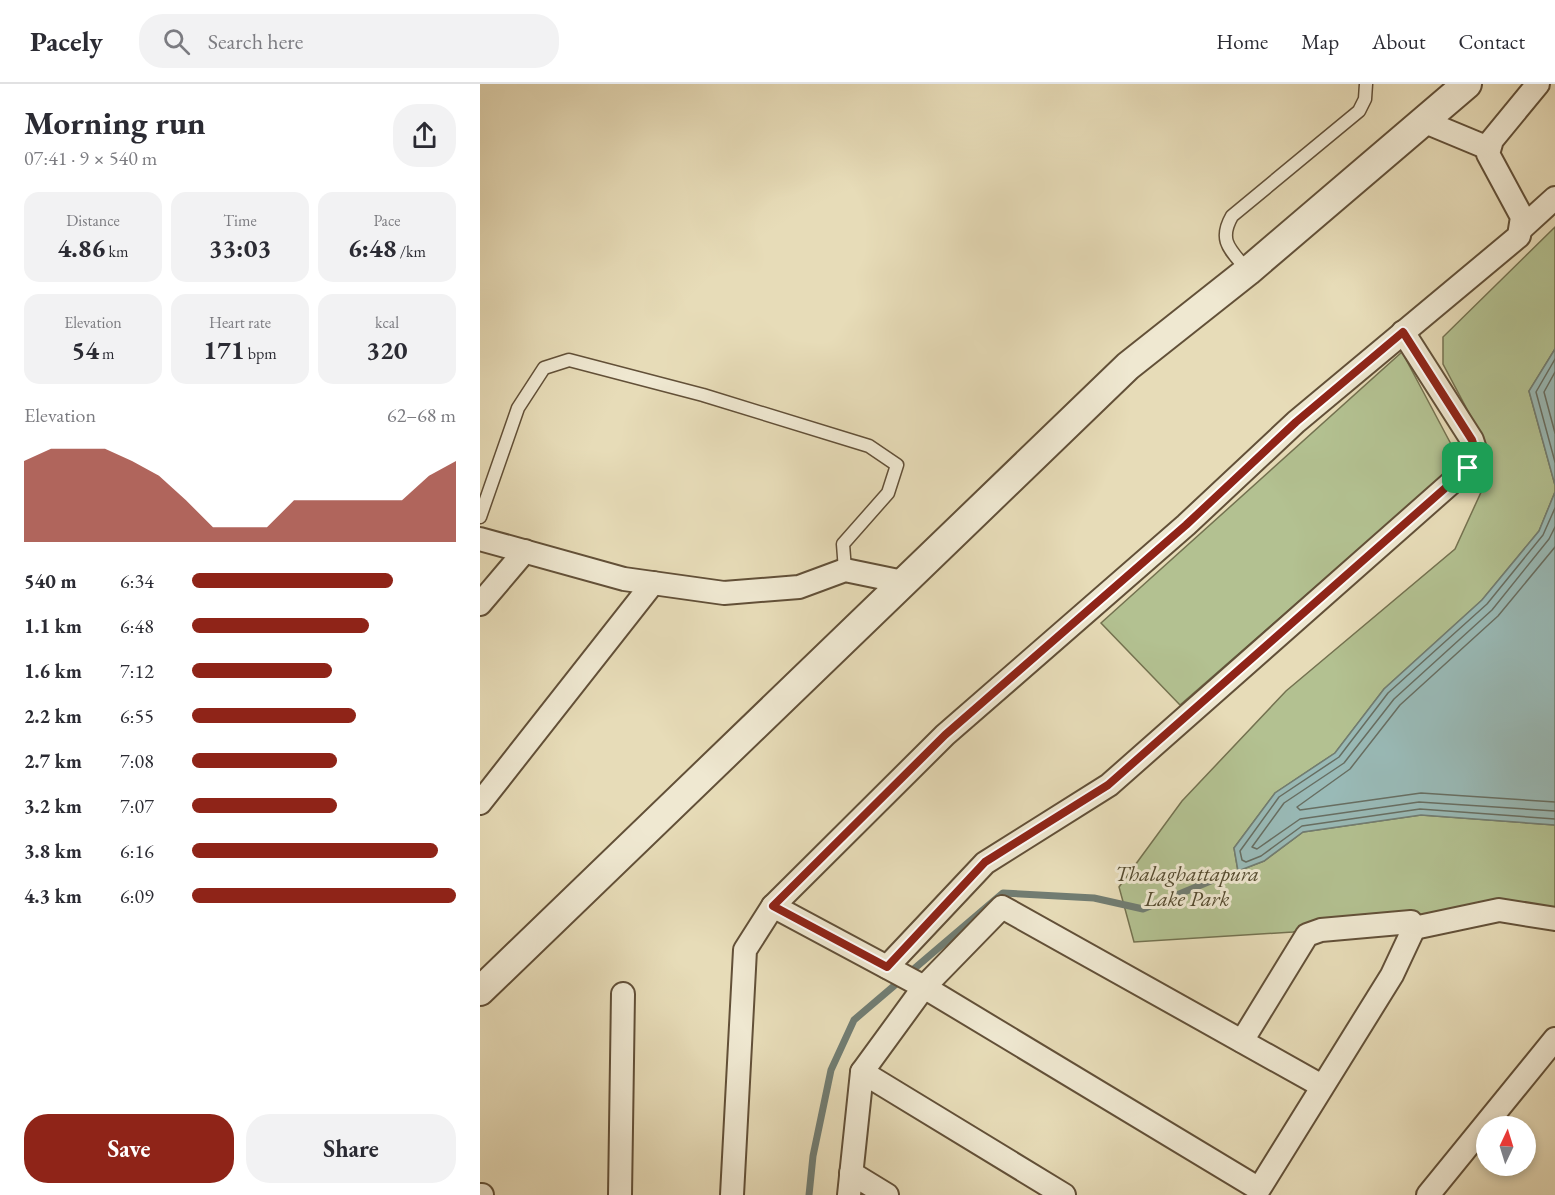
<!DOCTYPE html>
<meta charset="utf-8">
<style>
:root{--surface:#fff;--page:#f2f2f3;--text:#2b2b33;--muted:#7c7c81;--line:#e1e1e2;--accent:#8f2418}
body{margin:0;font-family:"EB Garamond",serif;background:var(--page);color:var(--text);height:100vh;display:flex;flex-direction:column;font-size:22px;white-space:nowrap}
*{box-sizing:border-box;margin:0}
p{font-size:20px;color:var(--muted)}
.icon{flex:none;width:33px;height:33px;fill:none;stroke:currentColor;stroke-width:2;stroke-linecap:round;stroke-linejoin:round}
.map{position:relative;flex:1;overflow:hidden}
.side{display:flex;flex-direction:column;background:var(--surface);width:480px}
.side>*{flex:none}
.needle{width:39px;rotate:4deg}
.buttons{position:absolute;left:996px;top:1032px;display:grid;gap:12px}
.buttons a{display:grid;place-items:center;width:60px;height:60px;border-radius:50%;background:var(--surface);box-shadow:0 3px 9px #0003;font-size:30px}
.pin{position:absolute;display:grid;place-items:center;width:51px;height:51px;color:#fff;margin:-26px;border-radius:12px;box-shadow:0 3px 9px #0006}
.round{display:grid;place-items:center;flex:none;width:63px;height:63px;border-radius:24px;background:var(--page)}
.summary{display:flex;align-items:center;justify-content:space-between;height:102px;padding:0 24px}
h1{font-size:33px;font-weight:700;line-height:45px}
.metrics{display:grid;grid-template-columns:repeat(3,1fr);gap:9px;height:102px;padding:6px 24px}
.metrics div{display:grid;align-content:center;border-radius:15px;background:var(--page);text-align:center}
.metrics b{font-size:26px;font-weight:700}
.metrics small{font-size:16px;font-weight:400}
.metrics p{font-size:16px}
.chart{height:168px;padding:12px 24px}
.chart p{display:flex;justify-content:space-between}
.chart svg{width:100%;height:108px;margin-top:6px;fill:var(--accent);opacity:.7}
.cta{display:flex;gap:12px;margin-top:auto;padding:12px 24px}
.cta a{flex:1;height:69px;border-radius:24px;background:var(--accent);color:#fff;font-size:24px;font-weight:700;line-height:69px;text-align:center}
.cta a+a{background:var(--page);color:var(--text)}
ul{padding:0 24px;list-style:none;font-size:20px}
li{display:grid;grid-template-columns:96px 72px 1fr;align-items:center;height:45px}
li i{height:15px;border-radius:8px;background:var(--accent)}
header{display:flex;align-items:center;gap:36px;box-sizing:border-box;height:84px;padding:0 30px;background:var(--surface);border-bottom:2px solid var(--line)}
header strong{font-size:28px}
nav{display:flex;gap:33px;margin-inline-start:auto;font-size:21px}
.search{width:420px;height:54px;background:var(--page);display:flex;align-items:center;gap:15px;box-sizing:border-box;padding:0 21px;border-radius:24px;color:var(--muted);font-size:22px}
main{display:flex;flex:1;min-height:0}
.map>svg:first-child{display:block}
.green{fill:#b3c191;stroke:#747250;stroke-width:1.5}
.water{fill:#99bab7;stroke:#717d73;stroke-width:1.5}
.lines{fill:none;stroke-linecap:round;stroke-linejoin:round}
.shore{stroke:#676e62;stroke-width:1.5}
.stream{stroke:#717d73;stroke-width:7}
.service-casing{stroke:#625038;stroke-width:15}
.minor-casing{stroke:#625038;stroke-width:26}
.tertiary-casing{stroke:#625038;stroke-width:32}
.service{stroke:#efe8d1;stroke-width:12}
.minor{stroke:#efe8d1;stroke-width:22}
.tertiary{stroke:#efe8d1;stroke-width:28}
.route-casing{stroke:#fff;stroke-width:12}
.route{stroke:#8f2418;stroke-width:8}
.labels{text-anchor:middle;stroke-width:6;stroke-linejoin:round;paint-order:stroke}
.park-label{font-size:22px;font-style:italic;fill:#544a2f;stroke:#efe8d1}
</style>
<header>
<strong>Pacely</strong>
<div class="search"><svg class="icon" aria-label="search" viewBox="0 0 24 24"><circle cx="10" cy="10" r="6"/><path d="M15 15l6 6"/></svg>Search here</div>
<nav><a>Home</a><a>Map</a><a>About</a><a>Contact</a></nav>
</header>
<main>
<section class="side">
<div class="summary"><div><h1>Morning run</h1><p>07:41 · 9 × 540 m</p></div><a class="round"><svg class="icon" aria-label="share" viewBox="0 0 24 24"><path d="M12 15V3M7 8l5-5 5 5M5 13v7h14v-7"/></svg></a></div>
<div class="metrics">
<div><p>Distance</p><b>4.86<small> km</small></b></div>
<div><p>Time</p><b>33:03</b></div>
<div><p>Pace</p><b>6:48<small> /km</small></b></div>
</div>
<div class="metrics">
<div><p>Elevation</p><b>54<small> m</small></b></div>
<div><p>Heart rate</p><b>171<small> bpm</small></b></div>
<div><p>kcal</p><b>320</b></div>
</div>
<div class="chart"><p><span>Elevation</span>62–68 m</p>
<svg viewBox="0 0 160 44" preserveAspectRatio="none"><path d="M0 44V11L10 6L20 6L30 6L40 11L50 17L60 27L70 38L80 38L90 38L100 27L110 27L120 27L130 27L140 27L150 17L160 11V44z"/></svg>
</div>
<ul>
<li><b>540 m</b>6:34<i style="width:76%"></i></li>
<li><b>1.1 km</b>6:48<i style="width:67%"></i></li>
<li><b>1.6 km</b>7:12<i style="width:53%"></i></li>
<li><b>2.2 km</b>6:55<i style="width:62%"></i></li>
<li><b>2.7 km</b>7:08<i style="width:55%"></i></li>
<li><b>3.2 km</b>7:07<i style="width:55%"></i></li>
<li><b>3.8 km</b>6:16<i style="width:93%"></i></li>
<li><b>4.3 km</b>6:09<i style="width:100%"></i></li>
</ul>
<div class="cta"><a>Save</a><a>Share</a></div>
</section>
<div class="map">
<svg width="1075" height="1111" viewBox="0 0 1075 1111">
<rect width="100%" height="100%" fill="#e7dcb8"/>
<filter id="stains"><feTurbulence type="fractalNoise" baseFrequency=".00333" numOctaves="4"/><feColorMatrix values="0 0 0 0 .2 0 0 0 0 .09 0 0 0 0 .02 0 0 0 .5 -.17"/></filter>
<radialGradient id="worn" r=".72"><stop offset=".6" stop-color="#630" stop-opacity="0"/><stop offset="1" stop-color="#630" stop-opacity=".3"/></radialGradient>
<g class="green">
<path d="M1075,143v122l-26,42 26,94v7l-16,39 -57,69 -98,89 -49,64 -60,40 -41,55 4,23 26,-10 39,-29 118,-17 134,10v89l-57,-9 -205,27 -159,10 -15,-55 63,-86 104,-110 169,-142 33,-72 -1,-30 -44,-83v-27z"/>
<path d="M922,268l58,109 -280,244 -79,-82z"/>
</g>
<g class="water">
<path d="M1075,265v136l-26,-94z"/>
<path d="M1075,408v333l-134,-10 -118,17 -39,29 -26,10 -4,-23 41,-55 60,-40 49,-64 98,-89 57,-69z"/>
</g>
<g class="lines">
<g class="shore">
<path d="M1075,275l-19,33 19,70"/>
<path d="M1075,288l-11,20 11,41"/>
<path d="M1075,424l-12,27 -56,69 -99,89 -49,64 -60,40 -39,54 2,9 4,2 15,-6 41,-30 118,-17 135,10"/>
<path d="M1075,443l-6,12 -57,71 -98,89 -50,64 -60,40 -32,44 5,2 43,-30 119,-17 136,9"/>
<path d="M1075,463l-57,69 -98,89 -50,64 -53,38 3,3 121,-17 134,9"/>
</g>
<path class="stream" d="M329,1111l4,-39 18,-86 23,-50 149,-127 91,5 49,11 70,-29"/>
<defs>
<g id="service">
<path d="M768,187c-16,-20 -31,-29 -16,-55l127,-105 6,-12 1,-15"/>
<path d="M0,433l38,-109 26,-40 25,-8 134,35 166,51 28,19 -9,28 -45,51 2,26"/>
</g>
<g id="minor">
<path d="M943,37l65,27"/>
<path d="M1042,144l33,-30"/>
<path d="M0,455l144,40 100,14 75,-6 46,-17 58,12"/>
<path d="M0,520l45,-53"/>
<path d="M0,719l173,-220"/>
<path d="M293,822l151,81 335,202 133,-214 22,-47 -3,-6 -90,8 -14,5 -65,106"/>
<path d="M934,844l85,-18 56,9"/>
<path d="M407,883l98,-104 124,-78 359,-317 7,-19 -3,-9 -69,-108"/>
<path d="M382,988l202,123"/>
<path d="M371,1089l36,22"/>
<path d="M0,1111h2"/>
<path d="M140,1111l3,-201"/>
<path d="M252,1111l13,-245 28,-44 172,-171 241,-210 110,-103 223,-186 3,-19 -34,-63 4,-14 46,-56"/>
<path d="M369,1111l13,-123 62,-85 78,-80 320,179"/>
<path d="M948,1111l127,-156"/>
</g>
<path id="tertiary" d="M0,907l648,-625 120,-95 219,-187"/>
</defs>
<use href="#service" class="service-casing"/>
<use href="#minor" class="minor-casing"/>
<use href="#tertiary" class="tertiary-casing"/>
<use href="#service" class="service"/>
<use href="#minor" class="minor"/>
<use href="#tertiary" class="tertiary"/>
</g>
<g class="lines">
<defs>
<path id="route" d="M923,248l69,108 3,9 -7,19 -360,317 -123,77 -98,105 -114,-61 172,-171 241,-210 110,-103z"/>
</defs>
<use href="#route" class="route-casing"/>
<use href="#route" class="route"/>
</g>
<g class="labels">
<g class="park-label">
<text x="707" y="797">Thalaghattapura<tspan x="707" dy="25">Lake Park</tspan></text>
</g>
</g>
<rect width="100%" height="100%" filter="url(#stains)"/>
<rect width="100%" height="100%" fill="url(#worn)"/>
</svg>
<div class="buttons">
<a><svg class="needle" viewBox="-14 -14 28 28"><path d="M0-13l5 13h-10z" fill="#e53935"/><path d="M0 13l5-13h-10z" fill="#7c7c81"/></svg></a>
</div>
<div class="pin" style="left:988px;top:384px;background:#1e9e55"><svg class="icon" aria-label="arrive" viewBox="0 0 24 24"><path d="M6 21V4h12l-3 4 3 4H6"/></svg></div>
</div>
</main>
